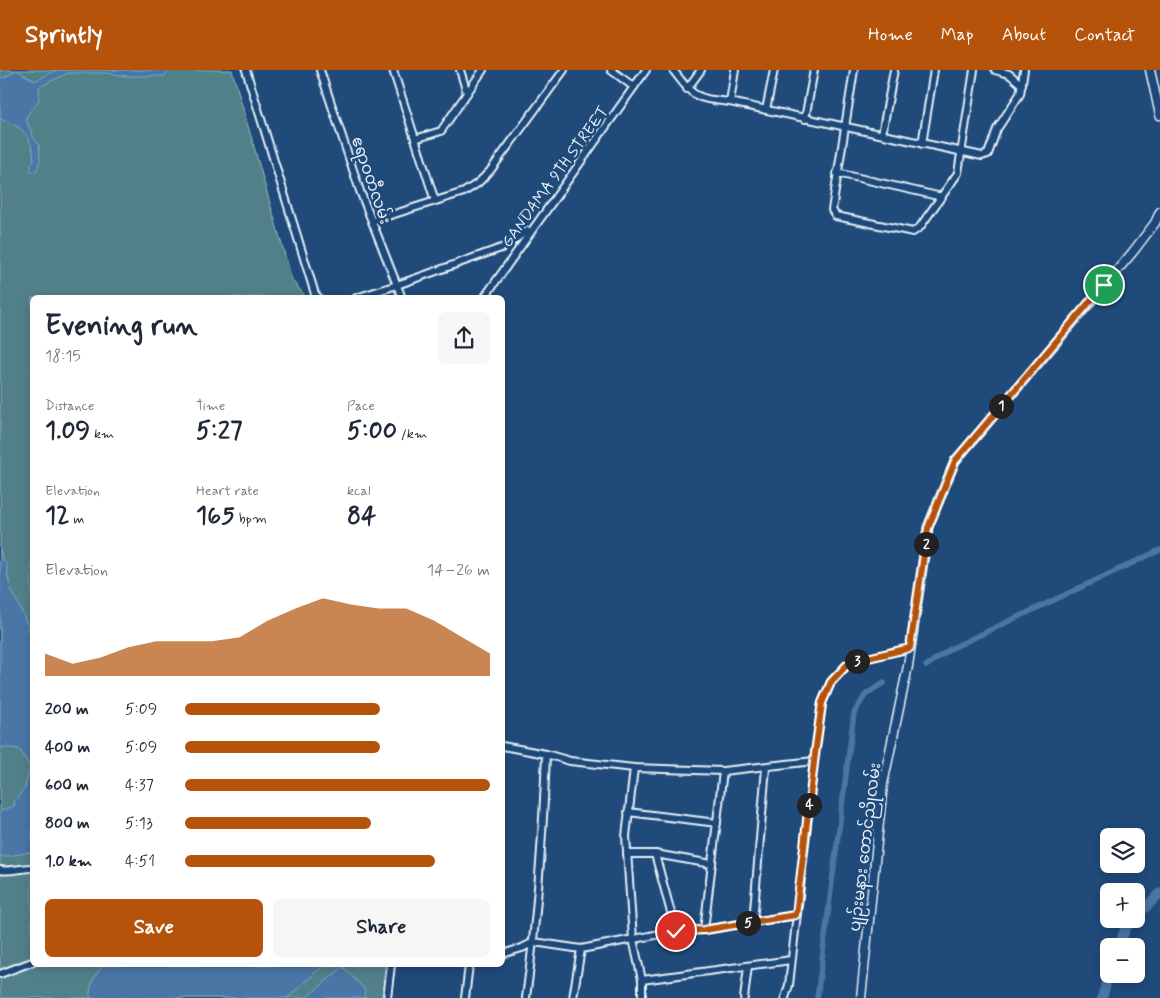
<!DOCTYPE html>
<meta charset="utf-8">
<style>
:root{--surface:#fff;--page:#f6f6f7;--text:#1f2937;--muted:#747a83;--accent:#b45309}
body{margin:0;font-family:Mynerve,"Noto Sans Myanmar",sans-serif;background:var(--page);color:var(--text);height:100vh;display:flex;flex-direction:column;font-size:19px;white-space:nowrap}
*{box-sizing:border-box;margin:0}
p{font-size:16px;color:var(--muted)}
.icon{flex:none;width:28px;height:28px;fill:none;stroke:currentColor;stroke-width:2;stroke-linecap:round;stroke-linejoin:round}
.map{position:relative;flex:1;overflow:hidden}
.side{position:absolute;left:30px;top:225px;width:475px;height:672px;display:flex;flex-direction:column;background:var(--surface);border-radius:8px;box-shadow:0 2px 8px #0003}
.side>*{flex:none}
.buttons{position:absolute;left:1100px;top:758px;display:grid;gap:10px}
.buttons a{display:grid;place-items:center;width:45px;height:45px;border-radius:8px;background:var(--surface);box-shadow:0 2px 8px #0003;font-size:25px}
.pin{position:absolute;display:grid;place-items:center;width:42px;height:42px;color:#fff;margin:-21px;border:2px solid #fff;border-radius:50%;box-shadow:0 1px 5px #0007}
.km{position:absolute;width:25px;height:25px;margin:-12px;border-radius:50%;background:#222;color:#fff;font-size:14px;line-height:25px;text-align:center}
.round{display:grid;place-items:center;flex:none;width:52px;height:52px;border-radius:8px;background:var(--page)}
.headline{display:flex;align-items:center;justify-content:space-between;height:85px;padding:0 15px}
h1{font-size:28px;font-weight:700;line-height:38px}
.stats{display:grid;grid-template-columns:repeat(3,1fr);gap:8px;height:85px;padding:5px 15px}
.stats div{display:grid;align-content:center}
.stats b{font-size:25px;font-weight:700}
.stats small{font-size:14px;font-weight:400}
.stats p{font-size:14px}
.chart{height:140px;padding:10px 15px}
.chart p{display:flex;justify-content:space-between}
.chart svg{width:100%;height:90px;margin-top:5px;fill:var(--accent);opacity:.7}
.button{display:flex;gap:10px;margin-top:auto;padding:10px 15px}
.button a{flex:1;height:58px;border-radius:8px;background:var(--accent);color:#fff;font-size:20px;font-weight:700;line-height:58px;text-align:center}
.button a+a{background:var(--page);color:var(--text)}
ul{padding:0 15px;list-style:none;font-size:16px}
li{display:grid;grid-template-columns:80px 60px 1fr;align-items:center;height:38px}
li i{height:12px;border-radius:6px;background:var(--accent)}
header{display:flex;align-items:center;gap:30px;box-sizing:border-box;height:70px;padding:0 25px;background:var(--accent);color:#fff}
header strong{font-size:24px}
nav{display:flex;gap:28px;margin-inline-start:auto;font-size:18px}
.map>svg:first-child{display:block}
.green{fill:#518089;stroke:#9cb8c0}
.water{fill:#4976a5;stroke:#89a7c6}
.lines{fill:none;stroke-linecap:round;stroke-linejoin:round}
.canal{stroke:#4976a5;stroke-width:5.5}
.river{stroke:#4976a5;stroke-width:10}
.minor-casing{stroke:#e8f1f8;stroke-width:10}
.major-casing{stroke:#e8f1f8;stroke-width:11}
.minor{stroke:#1f4a7a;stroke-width:6}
.major{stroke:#1f4a7a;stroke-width:8}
.route-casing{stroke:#fff;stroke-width:10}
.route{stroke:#b45309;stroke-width:6}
.labels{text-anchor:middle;stroke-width:5;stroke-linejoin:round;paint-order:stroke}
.street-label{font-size:16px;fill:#e8f1f8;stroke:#1f4a7a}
</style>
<header>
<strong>Sprintly</strong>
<nav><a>Home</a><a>Map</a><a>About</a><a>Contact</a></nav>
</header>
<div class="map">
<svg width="1160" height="928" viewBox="0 0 1160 928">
<rect width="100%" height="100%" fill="#1f4a7a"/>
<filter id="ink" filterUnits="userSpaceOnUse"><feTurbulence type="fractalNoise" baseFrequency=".02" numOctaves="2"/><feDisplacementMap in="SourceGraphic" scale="10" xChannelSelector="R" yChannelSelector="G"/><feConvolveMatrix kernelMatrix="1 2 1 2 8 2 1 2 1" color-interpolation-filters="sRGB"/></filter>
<g filter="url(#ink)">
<path class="green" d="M0,0h232l60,210 14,17 -274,1v667h353l-3,33h-382z"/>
<g class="water">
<path d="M16,0l19,11 22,-11h112l-4,6h-39l-19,-3h-39l-29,14c2,22 -7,16 -13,32l8,20 5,6 1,15 -4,12h-5v-8l3,-2c-1,-25 -11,-36 -34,-43v-43l4,2z"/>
<path d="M0,479l3,11 4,5c-1,25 18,46 23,70l2,1v216c-11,1 -21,5 -32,4v-45l14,-5 1,-6 10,-12 5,-22 -11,-17 -19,-2z"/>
<path d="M104,895h220l-37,33h-197c-1,-13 5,-24 14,-33z"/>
<path d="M343,897l22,23 -1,8h-58z"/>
</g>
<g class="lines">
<g class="canal">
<path d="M926,596l24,-17 210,-99"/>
<path d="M817,928l37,-285 12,-19 18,-11"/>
</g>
<g class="river">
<path d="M1136,847l24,-24"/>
<path d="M1119,876l7,-19 9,-8"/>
<path d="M1102,928l7,-24"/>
</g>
<defs>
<g id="minor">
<path d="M246,0l69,224 4,4"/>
<path d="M320,0l40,121 42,107"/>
<path d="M393,0l42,131"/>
<path d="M460,0l7,23"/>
<path d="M611,0l23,17"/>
<path d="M673,0c22,29 22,28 57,32l252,54 6,-2 9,-25 23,-35 4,-24"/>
<path d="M854,0l-22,140 4,6 77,16 7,-5 38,-54 16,-103"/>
<path d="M995,0l14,4 13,11"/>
<path d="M687,19l14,-19"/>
<path d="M730,32l5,-32"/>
<path d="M766,40l8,-40"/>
<path d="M805,49l9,-49"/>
<path d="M882,64l12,-64"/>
<path d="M415,69l26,-8 42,-61"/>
<path d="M922,74l12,-74"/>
<path d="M837,103l105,24"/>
<path d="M372,151l92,-29 14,-9 12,-12 74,-101"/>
<path d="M356,228l41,-13 107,-38 23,-16"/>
<path d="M484,228l162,-228"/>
<path d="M502,676l44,8 24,7 64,7 89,3 91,-10"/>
<path d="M634,698l-8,68 7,103 9,41v18"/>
<path d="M628,742l89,11"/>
<path d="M627,784h28l57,10"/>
<path d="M655,784l21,77"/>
<path d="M0,800c9,2 22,-2 32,-2"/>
<path d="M753,852l13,-155"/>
<path d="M704,860l19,-159"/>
<path d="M502,884l20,-6 12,-6 47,7 95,-18 28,-1 92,-15"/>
<path d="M0,904l32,-12"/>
<path d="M642,910l149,-20"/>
<path d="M387,928l4,-33"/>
<path d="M465,928l4,-33"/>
<path d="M526,928c11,-81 17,-162 20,-244"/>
<path d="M573,928l8,-49"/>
<path d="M744,928l4,-32"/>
<path d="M785,928l4,-13 25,-224 8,-58 9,-21 16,-17 21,-7 42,-10"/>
</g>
<g id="major">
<path d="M1150,0l10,45"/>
<path d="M861,928l22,-214 25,-118 20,-139 27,-66 177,-208 23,-30 5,-11"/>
</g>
</defs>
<use href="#minor" class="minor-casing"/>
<use href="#major" class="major-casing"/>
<use href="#minor" class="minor"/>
<use href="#major" class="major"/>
</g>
</g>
<g class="lines" filter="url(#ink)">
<defs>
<path id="route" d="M676,861l28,-1 92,-15 18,-153 8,-59 9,-21 16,-17 21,-7 42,-10 18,-120 27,-67 149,-176"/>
</defs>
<use href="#route" class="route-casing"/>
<use href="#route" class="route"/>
</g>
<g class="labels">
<g class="street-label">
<text transform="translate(554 106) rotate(-54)" y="6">GANDAMA 9TH STREET</text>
<text transform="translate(372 110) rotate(71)" y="6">ဧရာဝတီလမ်း</text>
<text transform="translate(864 777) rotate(-83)" y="6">ပျဉ်းမနား တောင်ညိုလမ်း</text>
</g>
</g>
</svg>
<div class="buttons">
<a><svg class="icon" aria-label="layers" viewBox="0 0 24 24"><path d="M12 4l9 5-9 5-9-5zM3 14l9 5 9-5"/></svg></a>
<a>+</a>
<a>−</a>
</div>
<div class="pin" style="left:1104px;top:215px;background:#1e9e55"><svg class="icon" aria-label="arrive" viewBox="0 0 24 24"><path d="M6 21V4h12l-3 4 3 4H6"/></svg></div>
<div class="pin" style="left:676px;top:861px;background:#d93025"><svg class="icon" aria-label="check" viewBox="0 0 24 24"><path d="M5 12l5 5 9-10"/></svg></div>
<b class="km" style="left:1001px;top:336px">1</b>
<b class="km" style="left:926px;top:474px">2</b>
<b class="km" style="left:857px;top:591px">3</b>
<b class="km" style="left:809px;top:735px">4</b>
<b class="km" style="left:748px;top:853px">5</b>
<section class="side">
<div class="headline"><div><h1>Evening run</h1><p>18:15</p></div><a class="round"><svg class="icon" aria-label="share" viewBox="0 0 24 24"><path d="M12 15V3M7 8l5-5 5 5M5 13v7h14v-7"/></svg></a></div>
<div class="stats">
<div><p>Distance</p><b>1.09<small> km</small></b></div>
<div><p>Time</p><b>5:27</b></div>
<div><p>Pace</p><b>5:00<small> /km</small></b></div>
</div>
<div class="stats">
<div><p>Elevation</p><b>12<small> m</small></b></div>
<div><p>Heart rate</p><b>165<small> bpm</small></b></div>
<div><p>kcal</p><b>84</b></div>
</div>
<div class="chart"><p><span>Elevation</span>14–26 m</p>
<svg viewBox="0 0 160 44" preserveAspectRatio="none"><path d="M0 44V33L10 38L20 35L30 30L40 27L50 27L60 27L70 25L80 17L90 11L100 6L110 9L120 11L130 11L140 17L150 25L160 33V44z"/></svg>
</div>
<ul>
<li><b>200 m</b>5:09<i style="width:64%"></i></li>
<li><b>400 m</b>5:09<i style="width:64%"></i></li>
<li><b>600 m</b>4:37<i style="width:100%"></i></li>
<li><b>800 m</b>5:13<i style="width:61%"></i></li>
<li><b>1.0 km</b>4:51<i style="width:82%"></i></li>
</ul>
<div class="button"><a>Save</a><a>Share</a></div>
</section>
</div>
